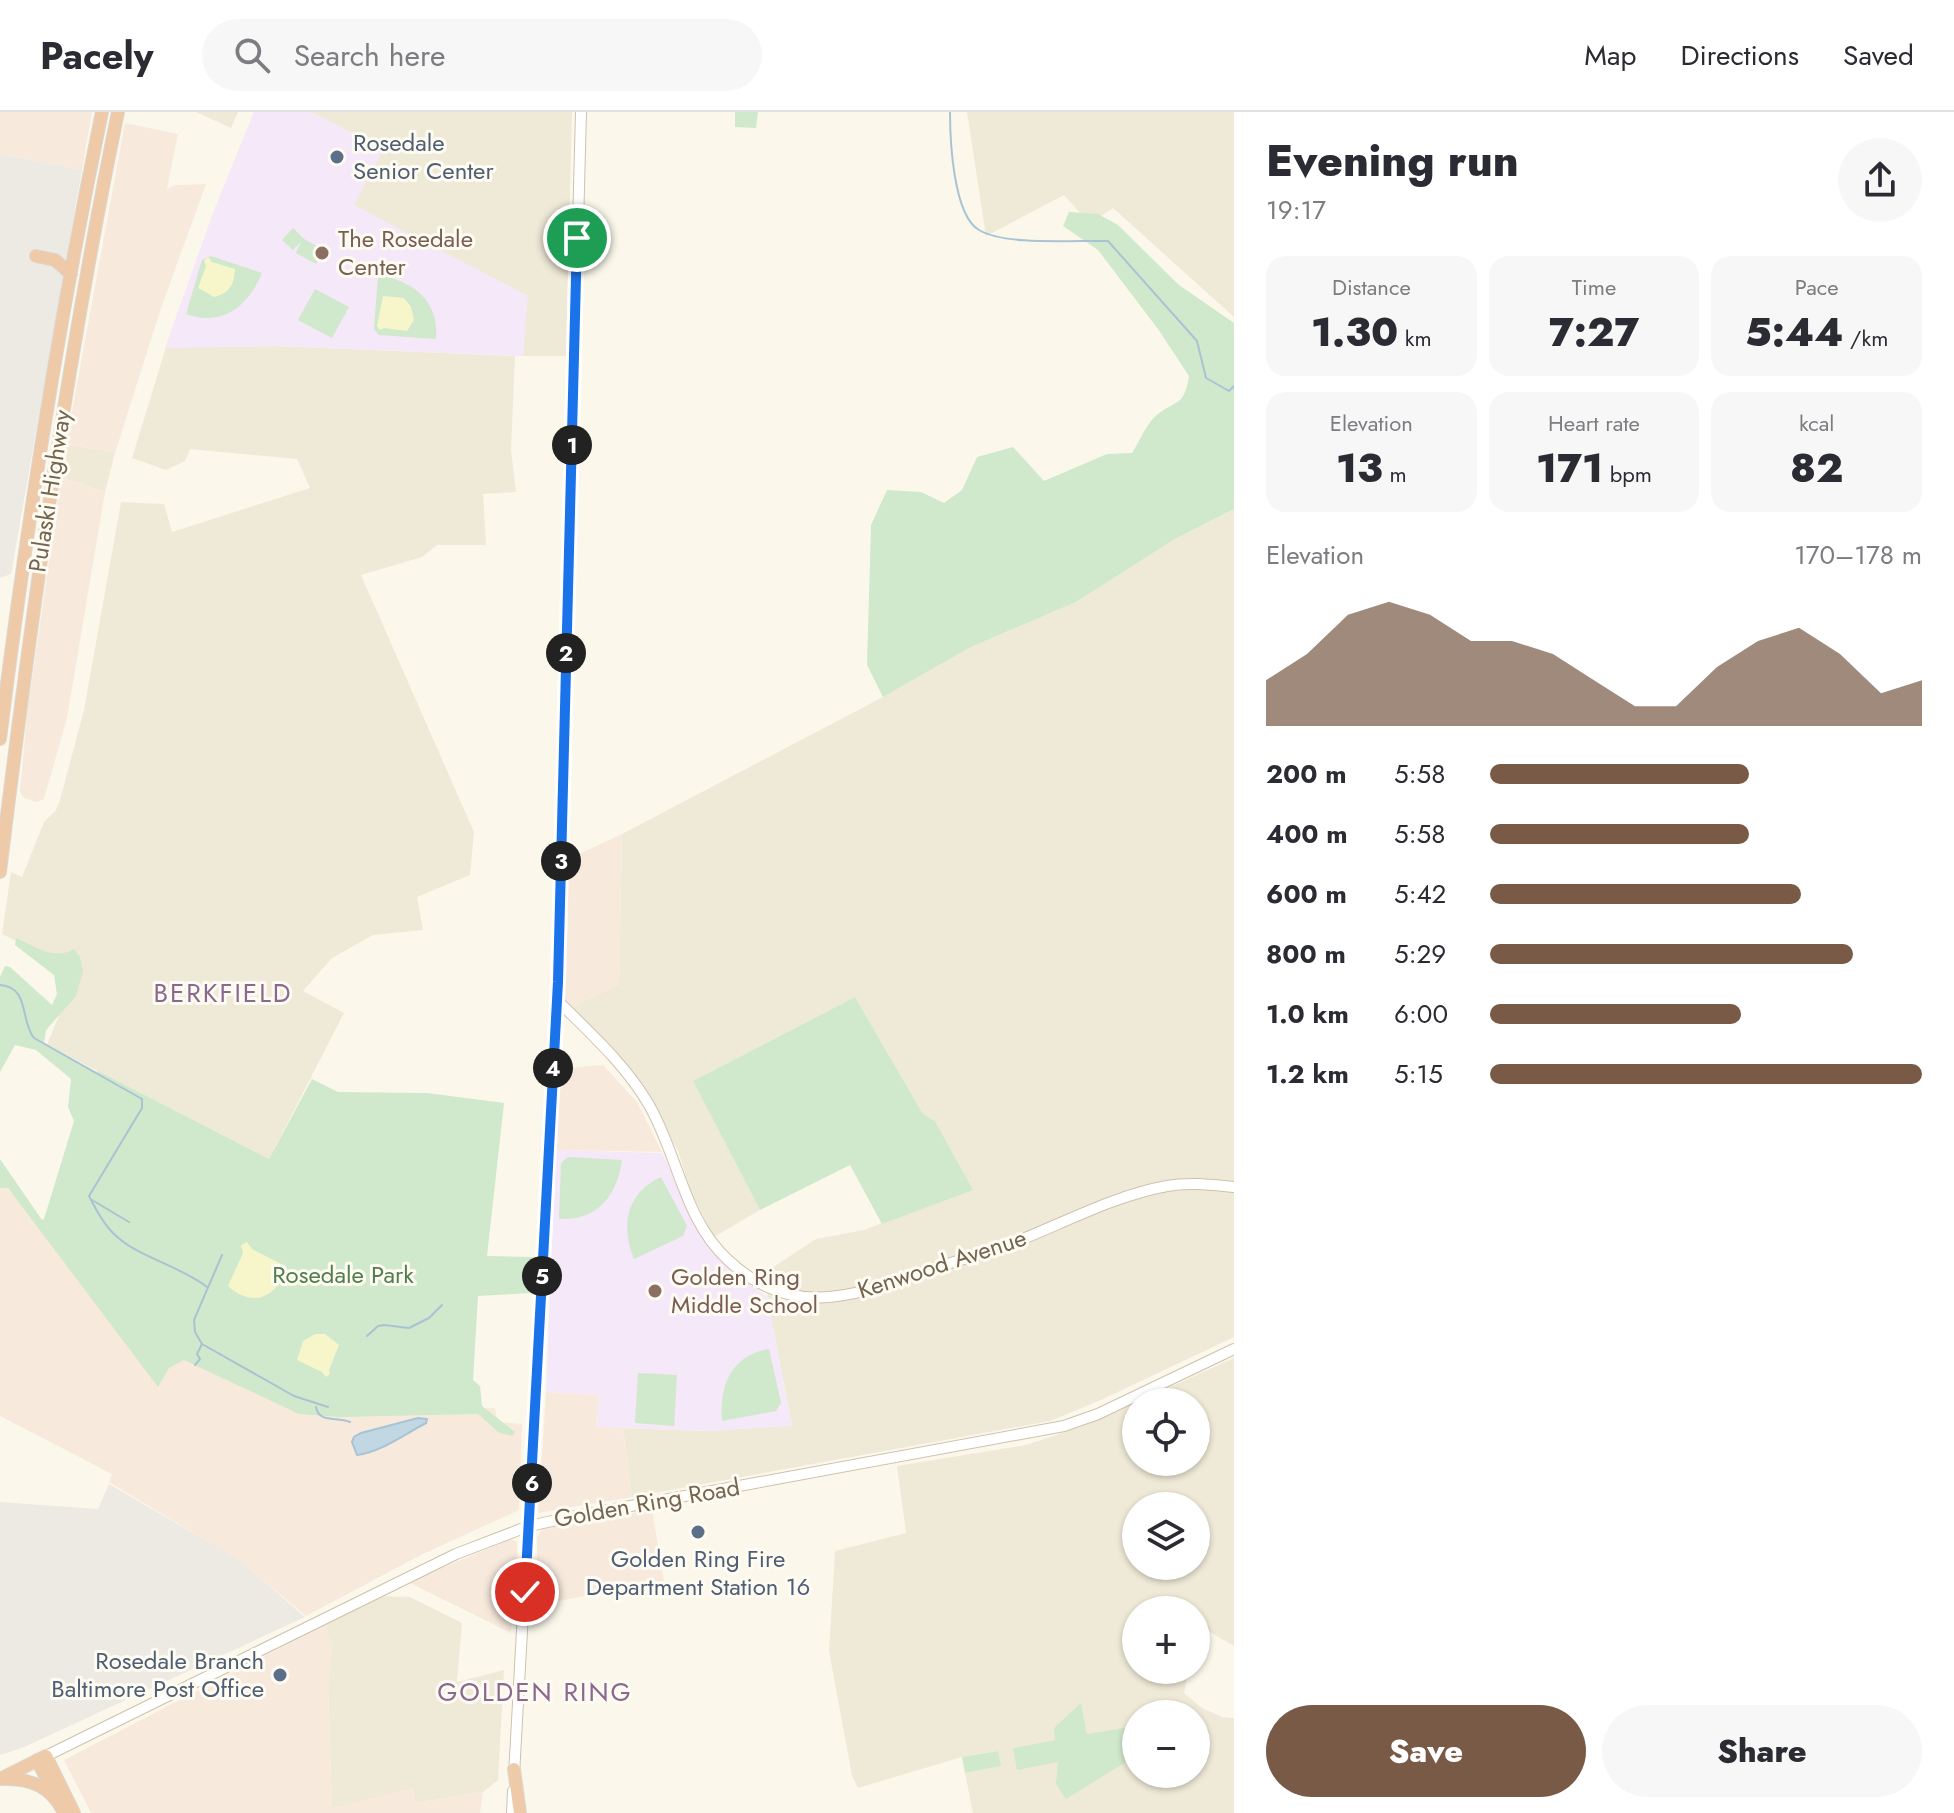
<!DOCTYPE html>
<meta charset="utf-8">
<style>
:root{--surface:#fff;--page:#f7f7f7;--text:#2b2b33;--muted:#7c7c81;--line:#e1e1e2;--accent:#795a46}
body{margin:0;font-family:Jost,sans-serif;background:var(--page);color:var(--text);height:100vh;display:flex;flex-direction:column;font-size:30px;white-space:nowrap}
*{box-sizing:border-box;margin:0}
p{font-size:26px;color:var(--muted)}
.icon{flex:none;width:44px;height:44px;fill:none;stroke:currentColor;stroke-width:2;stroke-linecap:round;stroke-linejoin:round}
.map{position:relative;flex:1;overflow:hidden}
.side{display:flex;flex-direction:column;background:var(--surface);width:720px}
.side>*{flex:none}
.controls{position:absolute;left:1122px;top:1276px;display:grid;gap:16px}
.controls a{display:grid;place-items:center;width:88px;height:88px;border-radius:50%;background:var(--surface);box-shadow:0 2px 6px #0004;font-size:40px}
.pin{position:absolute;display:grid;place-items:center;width:68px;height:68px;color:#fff;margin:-34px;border:4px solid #fff;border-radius:50%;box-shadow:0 2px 8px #0007}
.km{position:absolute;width:40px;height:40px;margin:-20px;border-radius:50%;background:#222;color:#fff;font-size:22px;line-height:40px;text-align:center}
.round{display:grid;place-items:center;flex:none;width:84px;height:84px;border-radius:42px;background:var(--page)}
.overview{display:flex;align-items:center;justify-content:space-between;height:136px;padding:0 32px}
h1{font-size:44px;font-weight:800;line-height:60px}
.figures{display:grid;grid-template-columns:repeat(3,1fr);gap:12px;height:136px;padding:8px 32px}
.figures div{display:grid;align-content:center;border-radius:20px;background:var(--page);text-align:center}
.figures b{font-size:40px;font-weight:800}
.figures small{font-size:22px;font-weight:400}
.figures p{font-size:22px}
.chart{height:224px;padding:16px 32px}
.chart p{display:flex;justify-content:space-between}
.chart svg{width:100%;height:144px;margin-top:8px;fill:var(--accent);opacity:.7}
.action{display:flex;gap:16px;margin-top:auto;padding:16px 32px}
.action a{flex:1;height:92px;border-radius:48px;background:var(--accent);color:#fff;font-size:32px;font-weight:800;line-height:92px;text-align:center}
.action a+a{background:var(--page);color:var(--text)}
ul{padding:0 32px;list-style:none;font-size:26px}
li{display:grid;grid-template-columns:128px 96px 1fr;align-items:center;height:60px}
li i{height:20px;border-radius:10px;background:var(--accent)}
header{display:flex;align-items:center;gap:48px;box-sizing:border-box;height:112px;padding:0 40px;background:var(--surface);border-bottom:2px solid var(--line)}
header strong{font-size:38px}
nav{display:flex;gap:44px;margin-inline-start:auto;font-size:28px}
.search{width:560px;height:72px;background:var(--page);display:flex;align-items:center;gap:20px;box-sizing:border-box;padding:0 28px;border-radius:44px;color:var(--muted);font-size:30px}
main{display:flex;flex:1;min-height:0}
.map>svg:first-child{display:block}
.residential{fill:#efead7;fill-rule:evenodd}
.commercial{fill:#f7eadd}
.industrial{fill:#edeae3}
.education{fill:#f5e8f8}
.green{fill:#d0e8cb}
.sand{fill:#f6f6ca}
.water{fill:#c1d7e3;stroke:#a8c4d4;stroke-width:2}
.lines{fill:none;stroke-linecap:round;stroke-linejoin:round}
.stream{stroke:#a8c4d4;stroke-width:2}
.secondary-casing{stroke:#cdc2ae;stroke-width:12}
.highway-casing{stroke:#dbd7d2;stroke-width:14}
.secondary{stroke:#fff;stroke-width:10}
.highway{stroke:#eecaa9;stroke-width:12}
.route-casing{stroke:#fff;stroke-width:16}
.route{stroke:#1a73e8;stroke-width:10}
.service-dot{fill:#5c6f8a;stroke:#fefbf2;stroke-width:3}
.education-dot{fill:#8d6e63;stroke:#fefbf2;stroke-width:3}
.labels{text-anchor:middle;stroke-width:6;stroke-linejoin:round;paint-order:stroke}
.service-label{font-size:24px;fill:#4e5e75;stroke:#fefbf2;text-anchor:start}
.education-label{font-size:24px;fill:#785e54;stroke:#fefbf2;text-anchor:start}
.street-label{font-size:24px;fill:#746550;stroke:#fefbf2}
.park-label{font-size:24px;fill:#517e4c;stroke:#fefbf2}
.neighbourhood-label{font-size:26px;letter-spacing:2px;fill:#8b688f;stroke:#fefbf2}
</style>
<header>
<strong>Pacely</strong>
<div class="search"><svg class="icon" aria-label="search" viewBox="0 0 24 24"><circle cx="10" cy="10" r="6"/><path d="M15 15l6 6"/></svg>Search here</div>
<nav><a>Map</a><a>Directions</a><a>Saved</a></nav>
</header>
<main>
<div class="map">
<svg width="1234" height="1701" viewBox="0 0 1234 1701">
<rect width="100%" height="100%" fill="#fbf8eb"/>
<g class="residential">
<path d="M196,0h42l-7,16z"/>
<path d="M311,0h261l-6,244h-43l4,-60 -174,-91 30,-56z"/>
<path d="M967,0h267v205l-121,-109 -23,16 -26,-29 -78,41z"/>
<path d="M277,234l238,10 -4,94 5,42 -33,2 3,51h-49l-15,12 -61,18 113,257 -4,43 -53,22 6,33 -50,5 -41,23 -29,33 41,22 -75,146 -222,-114 30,-74 -75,-37 9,-62 11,5 22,-55 12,-12 4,-10 24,-90 37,-208 43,2 8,28 138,-44 -13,-29 -107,-10 -5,12 -19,9 -34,-12 34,-111z"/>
<path d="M66,332l49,9 -10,39 -44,-15z"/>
<path d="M1234,397v828l-133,63 -51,21 -418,76 -9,-69 86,3 83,-6 -25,-128 5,-29 44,-29 48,-9 108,-41 -37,-68 -12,-7 -68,-117 -162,84 67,129 -46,27 -23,-45 -13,-41 -35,-65 -71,-79 47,-23 3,-150 261,-137 88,-50 105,-45 99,-63z"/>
<path d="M1234,1246v288l-31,-18 -7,17v-35h-60v60h53l-5,23 18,15 20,9 12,1v95h-261l-8,-40 35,-7 -3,-15 -35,6 -104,31 -6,-12 -23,-125 6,-100 71,-18 -9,-67 129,-21 54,-18 56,-24v59h60v-60h-59zM1136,1394h60v60h-60zM1081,1592l6,31 49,-9v-12h60v60h-60v-32l-13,2 3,18h-68l-45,-14 43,-8z"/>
<path d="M382,1484l28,1 52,26 -5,59 47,-12 -6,110 -15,12 -68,11 -2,-14 -81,19 -4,-124 4,-35 -6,-25z"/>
</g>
<g class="commercial">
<path d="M0,0h92l-10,58 -82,-16z"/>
<path d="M125,11l53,11 -11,55 9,-4 30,-1 -45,124 -46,145 -49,-9z"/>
<path d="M61,365l44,15 -38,226 -23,81 -7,3 -13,-4 -4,-6 7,-78z"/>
<path d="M622,722l-3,150 -47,23 -7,-7 -2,-8 3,-132z"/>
<path d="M603,953l34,37 25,50 -106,-2 5,-77 6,-5z"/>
<path d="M0,1068l167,186 16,-11 219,54 93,-1 3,14 24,2 -3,86 -98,45 -115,61 -66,-55 -131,-79 3,-8 -112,-58z"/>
<path d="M546,1280l53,3 -2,31 26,2 9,69 -94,16z"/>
<path d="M652,1398l12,71 -127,24v-67l4,-8 5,-4z"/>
<path d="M511,1427l6,3v11l-6,80 -103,-51z"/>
<path d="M326,1512l6,25 -4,35 4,124 80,-20 4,15 67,-11 -3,21h-389l-27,-53z"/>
</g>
<g class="industrial">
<path d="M0,42l82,16 -71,404 -11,4z"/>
<path d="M109,1372l129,75 67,58 -283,131 -22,7v-253l98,7z"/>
</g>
<g class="education">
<path d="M254,0h57l73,37 -30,56 174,91 -5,60 -246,-10 -112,2 49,-138z"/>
<path d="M556,1038l106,3 45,91 20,23 40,30 25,129 -83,5 -112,-4 2,-32 -53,-3z"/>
</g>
<g class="green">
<path d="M735,0h23l-2,16 -21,-1z"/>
<path d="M1069,100l29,2 20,11 61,60 55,38v186l-59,30 -99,63 -105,45 -88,50 -16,-32 4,-140 16,-35 34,2 23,11 18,-13 15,-33 36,-10 31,34 63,-27 25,-1c8,-12 15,-31 26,-39 20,-15 26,-8 31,-38l-31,-47 -60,-79 -35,-24z"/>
<path d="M293,116l11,11 20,11 -8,14 -20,-11 5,-11 -8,8 -11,-10z"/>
<path d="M211,144l51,17c-14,33 -39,54 -76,41l16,-54z"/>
<path d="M378,163c35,6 61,25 58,64l-57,-4 -5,-6z"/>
<path d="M315,177l34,18 -17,31 -34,-18z"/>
<path d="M16,826c19,8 38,23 58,11l6,8 3,14 -7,25 -30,34 -2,13 53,29 1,-1 171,88 43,-80 26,13 89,1 77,10 -17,153 46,1 -1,36 -54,3 -5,84 7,6 2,20 33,26 -3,4 -14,-4 -20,-18 -139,3 -40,-3 -115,-54 -15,8 -11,19 -150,-199h-8v-29l42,61 2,-1 30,-98 -6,-14 3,-28 -35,-29 -21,-5 -15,27v-95l5,-11 5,1 42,38 5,-11 -3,-19 -39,-30z"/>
<path d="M855,885l68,117 12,7 38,69 -91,34 -32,-59 -90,45 -67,-129z"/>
<path d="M568,1045l54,3c-5,35 -24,61 -63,59l2,-56z"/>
<path d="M661,1065l26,49 -4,10 -49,23c-13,-33 -9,-65 27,-82z"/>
<path d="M769,1237l12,54 -5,8 -54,10c-3,-35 9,-66 47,-72z"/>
<path d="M638,1261l39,2 -3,51 -39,-3z"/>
<path d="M1081,1591l6,31 49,-8v16l-13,2 3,18 -60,37 -10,-15 2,-22 -41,8 -4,-22 42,-8 -1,-12z"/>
<path d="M998,1639l3,15 -36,7 -3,-16z"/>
</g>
<g class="sand">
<path d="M208,145l4,5 23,7c-1,16 -5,24 -21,28l-16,-9 8,-22 -2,-5z"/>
<path d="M383,184l21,2 7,9 3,13 -7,11 -23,-3 -4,2 -3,-4z"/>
<path d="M247,1130l5,7 33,17c-5,31 -33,43 -57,20l15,-33 -2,-8z"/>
<path d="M315,1222h10l14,11 -10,25 1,4 -4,3 -4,-5 -25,-12 6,-19z"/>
</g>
<path class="water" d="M418,1306l9,1 -1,4c-21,11 -45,29 -69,32l-5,-13 2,-5 7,-4z"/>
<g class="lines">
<g class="stream">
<path d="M950,0c0,27 3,103 29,118 27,16 96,10 129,11l89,100 9,37 23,13 5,-5"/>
<path d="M0,873c30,2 20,36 34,53l108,61v9l-53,88c6,12 14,27 24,37 23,24 66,32 94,54"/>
<path d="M92,1088l37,22"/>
<path d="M222,1143l-28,65 1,12 7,12 92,52 34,11"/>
<path d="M367,1224l11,-10 6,-1 25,3 20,-10 13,-13"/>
<path d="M195,1253l5,-6 -3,-5 5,-10"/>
<path d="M316,1295c3,17 21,9 34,15"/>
</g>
<defs>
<g id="secondary">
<path d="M557,888c32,32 69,65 92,105 29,50 35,115 79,155 68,64 135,32 210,7 23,-8 47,-13 70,-22 52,-20 104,-49 159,-59 22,-4 45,-1 67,1"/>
<path d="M46,1644l410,-202 73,-28 42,-9 493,-91 34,-12 136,-65"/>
<path d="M514,1663l44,-793 23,-870"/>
<path d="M512,1701l1,-22"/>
</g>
<g id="highway">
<path d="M36,144l19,4 16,14"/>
<path d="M0,627c26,-210 59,-420 102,-627"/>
<path d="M0,760c31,-255 66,-508 118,-760"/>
<path d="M37,1648l17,33"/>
<path d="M514,1657l6,44"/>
<path d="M0,1667l46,-23 28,57"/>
<path d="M3,1667c28,-1 49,8 61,34"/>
</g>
</defs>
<use href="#secondary" class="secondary-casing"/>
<use href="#highway" class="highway-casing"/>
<use href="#secondary" class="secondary"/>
<use href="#highway" class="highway"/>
</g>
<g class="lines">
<defs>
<path id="route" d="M525,1480l33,-610 19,-744"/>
</defs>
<use href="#route" class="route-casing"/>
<use href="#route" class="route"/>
</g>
<g class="service-dot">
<circle cx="337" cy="45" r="8"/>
<circle cx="698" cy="1420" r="8"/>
<circle cx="280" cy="1563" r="8"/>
</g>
<g class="education-dot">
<circle cx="322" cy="141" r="8"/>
<circle cx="655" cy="1179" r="8"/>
</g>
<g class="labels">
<g class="service-label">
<text x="353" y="39">Rosedale<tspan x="353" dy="28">Senior Center</tspan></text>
<text x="698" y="1455" text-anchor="middle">Golden Ring Fire<tspan x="698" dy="28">Department Station 16</tspan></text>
<text x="264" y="1557" text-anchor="end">Rosedale Branch<tspan x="264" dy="28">Baltimore Post Office</tspan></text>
</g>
<g class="education-label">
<text x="338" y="135">The Rosedale<tspan x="338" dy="28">Center</tspan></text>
<text x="671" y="1173">Golden Ring<tspan x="671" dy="28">Middle School</tspan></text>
</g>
<g class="street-label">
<text transform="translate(50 379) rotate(-81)" y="8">Pulaski Highway</text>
<text transform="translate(942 1152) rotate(-18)" y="8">Kenwood Avenue</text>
<text transform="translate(647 1391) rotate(-10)" y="8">Golden Ring Road</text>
</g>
<g class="park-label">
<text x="343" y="1171">Rosedale Park</text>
</g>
<g class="neighbourhood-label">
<text x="223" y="890">BERKFIELD</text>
<text x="535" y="1589">GOLDEN RING</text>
</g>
</g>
</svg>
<div class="controls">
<a><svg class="icon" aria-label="locate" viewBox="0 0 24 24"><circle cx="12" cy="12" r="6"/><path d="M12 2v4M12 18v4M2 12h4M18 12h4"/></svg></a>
<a><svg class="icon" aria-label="layers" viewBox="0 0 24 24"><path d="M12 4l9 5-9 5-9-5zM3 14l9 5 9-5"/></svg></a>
<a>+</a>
<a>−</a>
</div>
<div class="pin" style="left:577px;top:126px;background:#1e9e55"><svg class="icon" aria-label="arrive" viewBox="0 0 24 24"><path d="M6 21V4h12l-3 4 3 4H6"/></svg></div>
<div class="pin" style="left:525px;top:1480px;background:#d93025"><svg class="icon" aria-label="check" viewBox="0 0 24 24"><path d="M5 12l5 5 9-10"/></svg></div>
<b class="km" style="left:572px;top:333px">1</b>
<b class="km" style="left:566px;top:541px">2</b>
<b class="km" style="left:561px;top:749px">3</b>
<b class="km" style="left:553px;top:956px">4</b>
<b class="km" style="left:542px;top:1164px">5</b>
<b class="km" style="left:532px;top:1371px">6</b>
</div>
<section class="side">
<div class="overview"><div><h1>Evening run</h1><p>19:17</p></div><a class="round"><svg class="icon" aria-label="share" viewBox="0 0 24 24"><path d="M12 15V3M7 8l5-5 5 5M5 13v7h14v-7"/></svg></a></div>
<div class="figures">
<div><p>Distance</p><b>1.30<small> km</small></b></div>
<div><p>Time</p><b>7:27</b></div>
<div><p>Pace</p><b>5:44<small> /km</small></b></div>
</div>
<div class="figures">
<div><p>Elevation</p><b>13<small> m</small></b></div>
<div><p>Heart rate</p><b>171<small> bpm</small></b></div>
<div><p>kcal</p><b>82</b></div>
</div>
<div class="chart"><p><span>Elevation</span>170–178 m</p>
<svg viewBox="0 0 160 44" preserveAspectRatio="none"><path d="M0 44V30L10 22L20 10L30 6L40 10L50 18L60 18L70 22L80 30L90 38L100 38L110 26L120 18L130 14L140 22L150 34L160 30V44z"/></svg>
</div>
<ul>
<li><b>200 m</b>5:58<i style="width:60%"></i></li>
<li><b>400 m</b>5:58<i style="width:60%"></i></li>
<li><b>600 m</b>5:42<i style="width:72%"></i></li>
<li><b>800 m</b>5:29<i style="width:84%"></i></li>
<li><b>1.0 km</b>6:00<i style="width:58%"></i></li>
<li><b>1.2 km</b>5:15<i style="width:100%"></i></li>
</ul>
<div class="action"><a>Save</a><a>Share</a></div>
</section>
</main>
